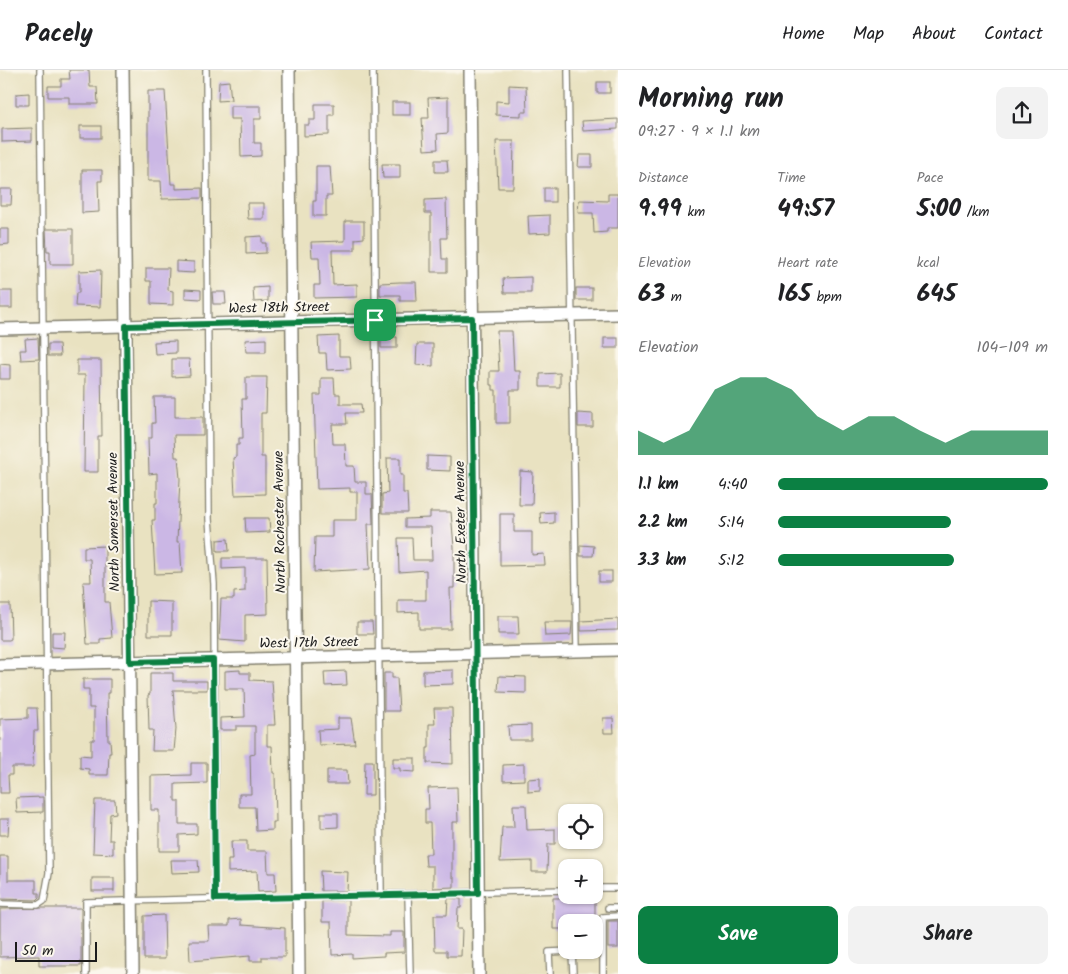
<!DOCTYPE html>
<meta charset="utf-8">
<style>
:root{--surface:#fff;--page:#f2f2f2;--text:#202124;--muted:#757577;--line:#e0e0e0;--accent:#0b8043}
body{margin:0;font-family:Kalam,sans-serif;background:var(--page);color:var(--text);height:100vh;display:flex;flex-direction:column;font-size:19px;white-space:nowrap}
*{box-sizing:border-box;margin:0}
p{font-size:16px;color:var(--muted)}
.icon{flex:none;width:28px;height:28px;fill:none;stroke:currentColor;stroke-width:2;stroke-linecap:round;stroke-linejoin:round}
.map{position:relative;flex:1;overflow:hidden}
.drawer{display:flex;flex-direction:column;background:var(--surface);width:450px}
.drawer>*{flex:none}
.controls{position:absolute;left:558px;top:734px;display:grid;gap:10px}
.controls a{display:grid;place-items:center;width:45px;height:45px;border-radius:10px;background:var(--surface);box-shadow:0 1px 4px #0004;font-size:25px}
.scale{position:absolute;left:15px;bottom:12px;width:82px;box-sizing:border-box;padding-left:5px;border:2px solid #1c1c1c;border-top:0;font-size:14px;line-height:18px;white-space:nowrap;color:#1c1c1c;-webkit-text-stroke:4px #fbf7ec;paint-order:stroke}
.pin{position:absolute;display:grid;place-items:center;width:42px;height:42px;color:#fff;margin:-21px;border-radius:10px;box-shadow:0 2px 8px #0006}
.round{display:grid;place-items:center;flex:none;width:52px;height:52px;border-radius:10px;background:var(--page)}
.summary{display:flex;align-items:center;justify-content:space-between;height:85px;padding:0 20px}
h1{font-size:28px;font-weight:700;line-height:38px}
.metrics{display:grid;grid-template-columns:repeat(3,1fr);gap:8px;height:85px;padding:5px 20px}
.metrics div{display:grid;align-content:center}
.metrics b{font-size:25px;font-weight:700}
.metrics small{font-size:14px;font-weight:400}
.metrics p{font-size:14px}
.chart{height:140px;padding:10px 20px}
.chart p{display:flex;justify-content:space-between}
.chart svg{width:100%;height:90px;margin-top:5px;fill:var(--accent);opacity:.7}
.primary-button{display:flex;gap:10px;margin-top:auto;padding:10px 20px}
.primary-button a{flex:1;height:58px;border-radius:10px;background:var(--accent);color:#fff;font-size:20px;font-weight:700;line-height:58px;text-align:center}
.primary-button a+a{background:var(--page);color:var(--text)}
ul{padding:0 20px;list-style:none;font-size:16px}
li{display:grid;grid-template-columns:80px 60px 1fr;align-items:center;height:38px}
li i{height:12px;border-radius:6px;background:var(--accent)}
header{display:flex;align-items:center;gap:30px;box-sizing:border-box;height:70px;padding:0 25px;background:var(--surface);border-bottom:1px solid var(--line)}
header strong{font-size:24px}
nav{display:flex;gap:28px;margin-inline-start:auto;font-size:18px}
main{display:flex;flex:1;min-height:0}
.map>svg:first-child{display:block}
.building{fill:#cbb7e5}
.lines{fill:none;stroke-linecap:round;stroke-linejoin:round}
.lane-casing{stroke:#827f6e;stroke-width:8}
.street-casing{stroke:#827f6e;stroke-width:14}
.lane{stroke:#fff;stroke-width:5.5}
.street{stroke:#fff;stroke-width:11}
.route-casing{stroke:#fff;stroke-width:10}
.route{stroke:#0b8043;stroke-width:6}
.labels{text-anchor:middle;stroke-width:4;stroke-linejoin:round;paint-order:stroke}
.street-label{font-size:14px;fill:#1c1c1c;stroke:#fbf7ec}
</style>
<header>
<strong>Pacely</strong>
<nav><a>Home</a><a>Map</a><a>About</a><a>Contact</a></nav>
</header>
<main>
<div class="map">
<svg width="618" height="904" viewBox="0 0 618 904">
<rect width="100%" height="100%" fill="#fbf7ec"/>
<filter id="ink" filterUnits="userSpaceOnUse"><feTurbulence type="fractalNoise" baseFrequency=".02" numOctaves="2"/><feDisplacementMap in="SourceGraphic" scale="10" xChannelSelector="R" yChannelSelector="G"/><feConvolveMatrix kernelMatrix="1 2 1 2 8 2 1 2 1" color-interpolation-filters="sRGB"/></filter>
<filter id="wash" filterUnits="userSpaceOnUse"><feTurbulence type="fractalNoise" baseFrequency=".0096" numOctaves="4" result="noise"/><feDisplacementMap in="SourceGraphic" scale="20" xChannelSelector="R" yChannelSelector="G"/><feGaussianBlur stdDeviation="1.12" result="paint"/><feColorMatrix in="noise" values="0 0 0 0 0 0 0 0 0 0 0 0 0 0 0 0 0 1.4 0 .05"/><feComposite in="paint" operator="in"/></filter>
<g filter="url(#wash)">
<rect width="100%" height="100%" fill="#e9e2c1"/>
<g id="blocks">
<g class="building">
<path d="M69,0h20l1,17h7l1,17h-29v-7h-21v-11h13v-7h9z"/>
<path d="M229,11l2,19 -13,1 1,-19z"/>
<rect x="597" y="12" width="13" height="11"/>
<path d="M509,15l17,1 1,26h-6v4l-25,-1v-14l13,1z"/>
<path d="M148,21h17l6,93h5v5l26,-1v10l-40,1 -1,-18h-13z"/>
<path d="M29,23v12h-13v-11z"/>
<path d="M448,27v36l-11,1 1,15 -14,1 -2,-32h7l-1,-20z"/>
<rect x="392" y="32" width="18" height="13"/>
<path d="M315,34h19v11h-5v20l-25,1v-11h5v-5h6z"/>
<path d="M230,36h31v13h-7v24h7v13l-20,1 -1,-38h-10z"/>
<path d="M618,49v10l-35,2 -1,-10z"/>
<rect x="80" y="56" width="21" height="12"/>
<path d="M32,58v13l-30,1v-13z"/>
<path d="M496,71h18l-1,47h-15z"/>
<path d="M579,85h13v12h-14z"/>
<path d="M435,90h12l1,12h-13z"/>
<path d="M382,94h18v14h-17z"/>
<path d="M316,96h14l2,30h-6v20h-13v-15h3z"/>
<path d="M82,100h20v11h-4l1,31 -17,1z"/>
<rect x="544" y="118" width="11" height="14"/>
<path d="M0,119h12l-1,16h-11z"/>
<path d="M608,124h10v34h-11v4l-13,1 -1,-20h-15l1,-13 29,1z"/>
<path d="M446,129l1,39h-6l1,21h5v13h-16v-59h-6v-13z"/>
<path d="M247,133h17v16h-16z"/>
<path d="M550,145v18l-21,1 -1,-18z"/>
<path d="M345,151h19v17l-9,1v11h-23l1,35 24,-1v13l-43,1v-13h6l-1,-28h-7l-1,-15 34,-1z"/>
<path d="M0,159h9v15l-9,1z"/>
<path d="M46,159h27v35h-23v-13h-3z"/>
<path d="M262,166v7h4v10l-20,1v-17z"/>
<path d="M176,191l18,1v11l-18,-1z"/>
<path d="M146,198h23l-1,22 5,1v14l-22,-1v-23h-5z"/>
<path d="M101,200l-1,37 -25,-1 1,-13h3v-22z"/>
<path d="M531,207v16h-27l-1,-15z"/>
<path d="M400,212h16l1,19h-17v-6h-20v-12z"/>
<path d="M268,217v14l-14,1 -1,-14z"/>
<rect x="576" y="218" width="16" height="12"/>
<path d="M185,219l16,1v9l-16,-1z"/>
<rect x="0" y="221" width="12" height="17"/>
<path d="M212,222h13l1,12h-13z"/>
<path d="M497,261h15l2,40h6v19h-10v33h-14v-33h-3v-5h-3v-14h9z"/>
<path d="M339,266v20h11l1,13 -24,1 -1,-17h-7l-1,-16z"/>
<path d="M381,266l16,1v11h-16z"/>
<path d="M38,268l1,21 -18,1 -1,-10h6l-1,-11z"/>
<rect x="604" y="268" width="14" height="10"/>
<path d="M266,269v13h-20l-1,-12z"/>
<path d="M176,271v12l-21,1 -1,-12z"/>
<path d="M48,274h11l1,12h-12z"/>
<path d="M417,274h16v22l-17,-1z"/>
<path d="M172,289h17l1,17 -18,1z"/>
<path d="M77,290h24l1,76h-4v36h-14l1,-97h-8z"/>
<path d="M0,294l10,1v14h-10z"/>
<path d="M560,303v14h-20v-13z"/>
<path d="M246,307h21l-1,36h-5v44h4v37l-30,1 -2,-37 3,-1v-12h3v-7h4l-1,-39h4z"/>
<path d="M321,308h13l1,16h5v10h21l1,9h-16l1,11h-15l1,20h12l1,22h8l1,16h11v12h6l1,30h-5l2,45 -56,3 1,-35h17v-17h25v-28h-7v-4l-33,1 -3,-94h7z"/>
<path d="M154,327h21v20h28v18h-29l1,22h3l2,22 -3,63h3l2,31 -27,1 -3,-54h3v-17h2v-30l-8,1 -1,-36h4v-15h3z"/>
<path d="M578,343l15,1v13h-15z"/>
<path d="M427,386l23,1v14l-23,-1z"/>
<path d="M387,388h13v17h3v18h4l1,20h-26v-19l6,-1z"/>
<path d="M520,401l13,1 -1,33h-13z"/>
<path d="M430,442h21l3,35v41h-4l1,41h-32v-17l-21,1v-13h28v-30l-27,2 -1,-34h14l1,22h19l-1,-33h-26v-8l25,-1z"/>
<path d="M554,442v11l-13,1 -1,-11z"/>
<path d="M500,444h14v18h18v23l12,-1 1,11 -45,1z"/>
<path d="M245,448h24l1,14 -24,1z"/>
<path d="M228,469l1,12h-12v-11z"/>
<path d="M580,475l14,1 -1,10h-13z"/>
<path d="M105,476v56h4l3,36 -12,1v5h-13l-4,-62h8l-1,-23h-6v-12z"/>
<path d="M222,488h45l1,56 -23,1v27l-26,-2 2,-41h13v-7l11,-1v-23l-23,1z"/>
<rect x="599" y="501" width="13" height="11"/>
<path d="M148,531l24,1v33h-24z"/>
<path d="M0,534h10l1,35 -2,1h-9z"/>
<path d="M498,546h20l1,18h-21z"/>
<path d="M618,549v11l-37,1v-10z"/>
<path d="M357,552h15l1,12h-16z"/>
<path d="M544,552h28l-1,13 -26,1z"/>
<path d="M52,562h13l-1,16 -12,-1z"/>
<path d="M240,600v3h10v7l22,1 3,44h-8v21h5l1,27h2l1,49h-3v8l-17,1 -1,-24h-16v-13h12l-1,-39 5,-1v-28h-19v4h-16v-12l25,-1 -1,-28h-19v-18z"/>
<path d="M453,600v14l-30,1v-14z"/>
<path d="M346,601l1,14 -22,1 -1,-14z"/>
<path d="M150,603h23v8h34v9h-34l3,39 -2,22h-22l1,-21h-4l-1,-35 2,-1z"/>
<path d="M384,603h8v5h5l2,33h-15z"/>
<path d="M499,606l27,1v16l-28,-1z"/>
<path d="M83,609h27v14h-3l1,47h2l1,13h-2l-1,22h-19v-6l-9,-1v-13l11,1v-16h3v-32h-5v-19h-6z"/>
<path d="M28,638h9l1,23h-4l-1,36h-21v8h-4l1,18h-9v-74l28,-1z"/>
<path d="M434,638h18l1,56 -26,-1v-15h2v-24h6z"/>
<path d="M338,648h13l4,26 -36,1 -1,-15 20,-1z"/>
<path d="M603,648h10l1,15h-10z"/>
<path d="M531,655v15h-22l-1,-14z"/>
<path d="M393,688h22v14l-15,-1v-3h-7z"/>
<path d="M365,691h8v34h-9z"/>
<path d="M191,693h16v20l-32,1v17h4v23h18v10l-18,1v16h-20v-41h-8v-34l40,-1z"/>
<path d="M524,694v16l-21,1v-16z"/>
<path d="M327,700h20l1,14h-21z"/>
<path d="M540,708v13l-12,1v-13z"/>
<path d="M457,717l1,35h-6v55h2v10l-21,1v-22h-7l-1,-12h6l-1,-31h-5v-14h4l-1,-21z"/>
<path d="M43,727v15l-26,1 -1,-15z"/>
<path d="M95,730h20l1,13 -6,1 -1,26h4v14l-20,-1z"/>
<path d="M513,735h13l1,25 28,-1v15h-7l-1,28h-15v-11l-32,1 2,-35h12z"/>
<path d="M321,743h17v14l-17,1z"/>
<path d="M0,749h9l-1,16h-8z"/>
<path d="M231,771h16v10h20l1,22h7l1,18 -18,1 -1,-21 -29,1v-12h4z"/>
<path d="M0,786h8v24h28v13h3v5l-2,2 -37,-1z"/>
<path d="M171,790h27l1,12 -27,1z"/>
<path d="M320,801l28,1 -1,19h-26z"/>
<rect x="92" y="808" width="22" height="13"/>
<path d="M448,828l13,1v9h-3l-1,21h5l-1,27h-14v-5h-12l-1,-36h13z"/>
<path d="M553,828h42v24h-29v7h-13z"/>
<path d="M348,830v35l42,1v-4h14v20l-20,1v3l-18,1 -14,1v-4l-20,1 -1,-33h-9v-21z"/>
<path d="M42,838h39v58h-42v-10l-39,1v-48z"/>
<path d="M164,845l1,44h-21v-43z"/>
<path d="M241,849v6l44,3v29h-23v4h-12v-5l-60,5 -1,-20h20l-1,-15h21v-6z"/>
<rect x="608" y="851" width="10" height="27"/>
</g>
</g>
</g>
<g filter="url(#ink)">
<use href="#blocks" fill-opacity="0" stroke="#827f6e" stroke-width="1"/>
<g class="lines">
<defs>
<g id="lane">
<path d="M206,0l3,449 5,65 1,315"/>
<path d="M373,0l8,825"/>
<path d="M568,0l9,581"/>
<path d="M594,818h24"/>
<path d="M408,825l2,79"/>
<path d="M0,834l38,1 6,-4 5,-28 -9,-803"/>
<path d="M608,838h10"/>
<path d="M86,904v-72l480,-12"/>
<path d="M550,904l-1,-22 23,-1 1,23"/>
<path d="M603,904v-57l15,-1"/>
</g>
<g id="street">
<path d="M123,0l10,904"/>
<path d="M289,0l10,904"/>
<path d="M470,0l9,904"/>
<path d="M0,259l618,-15"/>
<path d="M0,595l618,-15"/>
</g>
</defs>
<use href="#lane" class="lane-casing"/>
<use href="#street" class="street-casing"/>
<use href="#lane" class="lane"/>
<use href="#street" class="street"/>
</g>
</g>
<g class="lines" filter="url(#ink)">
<defs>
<path id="route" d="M472,248l6,575 -263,6 -2,-239 -83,2 -4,-336z"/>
</defs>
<use href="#route" class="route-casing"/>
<use href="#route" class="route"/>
</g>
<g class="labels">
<g class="street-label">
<text transform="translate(279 237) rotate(-1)" y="5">West 18th Street</text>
<text transform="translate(113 452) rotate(-91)" y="5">North Somerset Avenue</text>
<text transform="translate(279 452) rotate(-91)" y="5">North Rochester Avenue</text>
<text transform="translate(460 452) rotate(-91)" y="5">North Exeter Avenue</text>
<text transform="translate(309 572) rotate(-1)" y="5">West 17th Street</text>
</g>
</g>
</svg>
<div class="controls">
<a><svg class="icon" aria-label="locate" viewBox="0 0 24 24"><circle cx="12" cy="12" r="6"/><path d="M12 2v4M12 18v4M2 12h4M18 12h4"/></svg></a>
<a>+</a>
<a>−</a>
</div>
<div class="scale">50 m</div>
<div class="pin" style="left:375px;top:250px;background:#1e9e55"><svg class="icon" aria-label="arrive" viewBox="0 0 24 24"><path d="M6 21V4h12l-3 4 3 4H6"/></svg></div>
</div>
<section class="drawer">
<div class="summary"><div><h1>Morning run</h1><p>09:27 · 9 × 1.1 km</p></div><a class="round"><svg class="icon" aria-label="share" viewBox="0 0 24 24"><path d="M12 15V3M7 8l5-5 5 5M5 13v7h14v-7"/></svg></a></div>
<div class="metrics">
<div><p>Distance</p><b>9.99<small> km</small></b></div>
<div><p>Time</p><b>49:57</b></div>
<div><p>Pace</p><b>5:00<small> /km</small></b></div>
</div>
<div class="metrics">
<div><p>Elevation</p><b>63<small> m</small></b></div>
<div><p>Heart rate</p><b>165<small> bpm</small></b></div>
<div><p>kcal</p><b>645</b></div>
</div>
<div class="chart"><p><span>Elevation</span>104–109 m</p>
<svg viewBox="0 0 160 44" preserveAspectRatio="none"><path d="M0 44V32L10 38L20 32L30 12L40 6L50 6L60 12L70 25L80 32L90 25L100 25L110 32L120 38L130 32L140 32L150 32L160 32V44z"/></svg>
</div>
<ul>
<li><b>1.1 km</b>4:40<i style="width:100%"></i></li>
<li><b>2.2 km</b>5:14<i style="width:64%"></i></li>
<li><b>3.3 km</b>5:12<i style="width:65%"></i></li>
</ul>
<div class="primary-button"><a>Save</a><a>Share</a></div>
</section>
</main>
